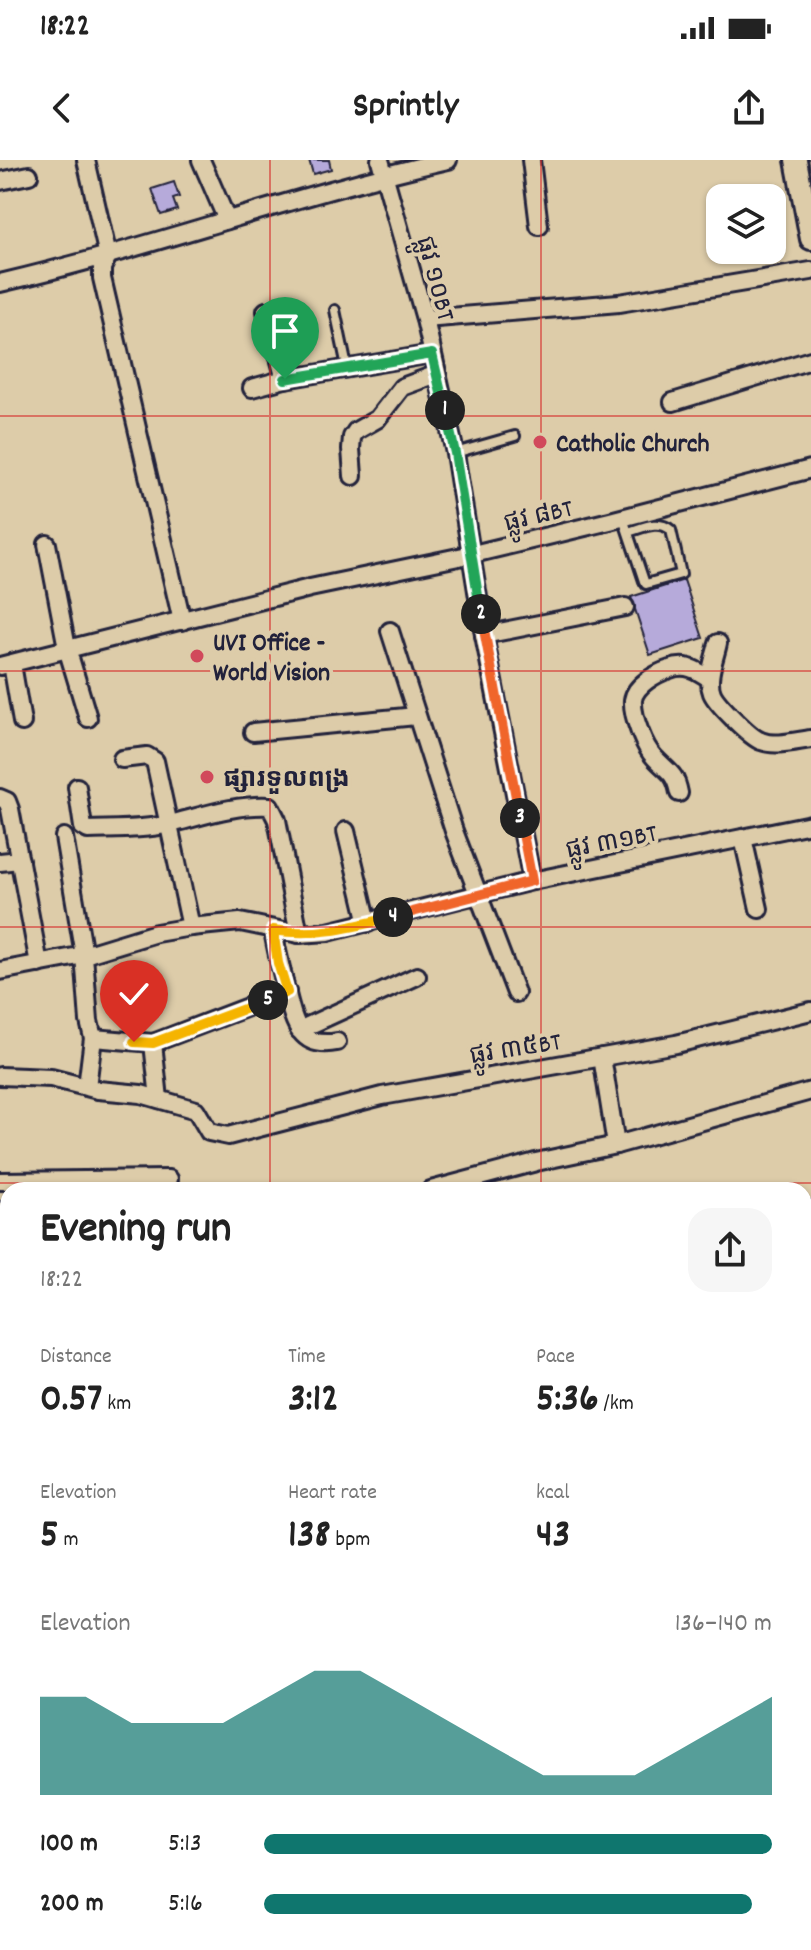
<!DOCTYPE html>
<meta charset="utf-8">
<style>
:root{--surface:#fff;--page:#f6f6f6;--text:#222;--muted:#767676;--accent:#0f766e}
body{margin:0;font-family:Dekko,"Noto Sans Khmer",sans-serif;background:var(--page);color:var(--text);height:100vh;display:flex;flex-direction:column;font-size:30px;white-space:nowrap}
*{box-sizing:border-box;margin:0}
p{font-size:26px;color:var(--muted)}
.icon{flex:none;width:44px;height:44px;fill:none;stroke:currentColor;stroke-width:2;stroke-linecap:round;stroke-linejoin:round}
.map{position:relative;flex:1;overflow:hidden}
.details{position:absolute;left:0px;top:1022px;width:812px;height:768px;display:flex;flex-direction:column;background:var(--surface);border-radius:24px 24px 0 0;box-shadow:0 2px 6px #0004}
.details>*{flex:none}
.controls{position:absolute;left:706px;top:24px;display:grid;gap:16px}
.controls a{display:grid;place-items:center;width:80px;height:80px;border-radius:16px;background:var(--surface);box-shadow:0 2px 6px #0004;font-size:40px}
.pin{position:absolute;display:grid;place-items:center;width:68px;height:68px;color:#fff;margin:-82px -34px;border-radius:50% 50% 50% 0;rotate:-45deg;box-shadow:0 0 8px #0007}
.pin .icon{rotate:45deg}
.km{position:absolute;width:40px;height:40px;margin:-20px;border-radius:50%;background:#222;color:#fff;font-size:22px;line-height:40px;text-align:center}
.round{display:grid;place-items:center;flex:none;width:84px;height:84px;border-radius:24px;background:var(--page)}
.overview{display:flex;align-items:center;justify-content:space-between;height:136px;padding:0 40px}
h1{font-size:44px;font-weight:700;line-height:60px}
.stats{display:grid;grid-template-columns:repeat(3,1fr);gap:12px;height:136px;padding:8px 40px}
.stats div{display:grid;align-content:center}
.stats b{font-size:40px;font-weight:700}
.stats small{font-size:22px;font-weight:400}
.stats p{font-size:22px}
.chart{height:224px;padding:16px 40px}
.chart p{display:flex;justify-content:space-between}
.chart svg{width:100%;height:144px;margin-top:8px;fill:var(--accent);opacity:.7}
ul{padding:0 40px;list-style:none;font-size:26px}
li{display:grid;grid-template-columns:128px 96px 1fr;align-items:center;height:60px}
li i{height:20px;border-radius:10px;background:var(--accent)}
.status{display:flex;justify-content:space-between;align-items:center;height:56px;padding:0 40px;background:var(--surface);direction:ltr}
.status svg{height:22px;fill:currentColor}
header{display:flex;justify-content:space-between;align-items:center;height:104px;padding:0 40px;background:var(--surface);font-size:36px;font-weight:700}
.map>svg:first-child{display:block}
.green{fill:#b1edb2;stroke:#6a8876;stroke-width:2}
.building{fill:#b6aada;stroke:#22223b;stroke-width:2}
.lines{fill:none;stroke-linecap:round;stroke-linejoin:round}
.service-casing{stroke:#22223b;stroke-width:14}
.minor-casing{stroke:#22223b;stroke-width:22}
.tertiary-casing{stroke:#22223b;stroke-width:26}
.service{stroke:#ddcca9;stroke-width:8}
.minor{stroke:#ddcca9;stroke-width:16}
.tertiary{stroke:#ddcca9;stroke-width:20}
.split-1-casing{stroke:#fff;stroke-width:16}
.split-2-casing{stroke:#fff;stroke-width:16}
.split-3-casing{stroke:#fff;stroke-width:16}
.split-4-casing{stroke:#fff;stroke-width:16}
.split-5-casing{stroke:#fff;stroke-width:16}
.split-6-casing{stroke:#fff;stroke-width:16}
.split-1{stroke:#22a559;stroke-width:10}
.split-2{stroke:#22a559;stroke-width:10}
.split-3{stroke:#f0652b;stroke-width:10}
.split-4{stroke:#f0652b;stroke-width:10}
.split-5{stroke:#f5b400;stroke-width:10}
.split-6{stroke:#f5b400;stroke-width:10}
.grid{fill:none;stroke:#d62828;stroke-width:2;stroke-opacity:0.55}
.poi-dot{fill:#d1495b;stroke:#ddcca9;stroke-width:3}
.labels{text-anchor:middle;stroke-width:8;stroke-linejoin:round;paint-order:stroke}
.street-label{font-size:26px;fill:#22223b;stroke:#ddcca9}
.poi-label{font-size:26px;font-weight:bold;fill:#22223b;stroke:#ddcca9;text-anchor:start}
</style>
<div class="status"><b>18:22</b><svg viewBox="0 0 49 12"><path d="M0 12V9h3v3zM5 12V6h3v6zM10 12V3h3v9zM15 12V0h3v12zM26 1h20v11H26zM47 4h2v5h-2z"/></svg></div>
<header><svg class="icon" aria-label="back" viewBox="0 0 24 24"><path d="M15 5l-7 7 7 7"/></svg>Sprintly<svg class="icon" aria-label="share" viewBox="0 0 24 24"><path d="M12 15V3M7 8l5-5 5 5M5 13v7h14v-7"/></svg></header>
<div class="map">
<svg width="811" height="1790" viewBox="0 0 811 1790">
<rect width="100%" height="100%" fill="#ddcca9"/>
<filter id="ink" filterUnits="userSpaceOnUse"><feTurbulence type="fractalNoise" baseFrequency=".0125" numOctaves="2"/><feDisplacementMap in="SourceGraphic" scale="16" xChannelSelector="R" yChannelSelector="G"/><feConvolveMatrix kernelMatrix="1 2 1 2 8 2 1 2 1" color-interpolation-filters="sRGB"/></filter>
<g filter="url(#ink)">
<g class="green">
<path d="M8,1182v314l-8,2v-315z"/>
<path d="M0,1609h8v173h86v8h-94z"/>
</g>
<g class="building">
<path d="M309,0h20l2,9 -18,5z"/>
<path d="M174,22l5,15 -6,2 4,11 -16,5 -9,-26z"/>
<path d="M684,420l19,58 -53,17 -19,-58z"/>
</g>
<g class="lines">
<defs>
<g id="service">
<path d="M335,150l12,57"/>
<path d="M455,293l60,-17"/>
<path d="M623,358l21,63 2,3 35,-10 -10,-44c-13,-11 -29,-2 -43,2"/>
<path d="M541,1790v-8"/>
</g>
<g id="minor">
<path d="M86,0l22,96 -6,12v10l80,343"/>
<path d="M201,0l26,60"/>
<path d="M380,0l45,159 30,134 29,182 48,246"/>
<path d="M531,0l8,66"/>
<path d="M0,21l29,-6"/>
<path d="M0,123c151,-35 297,-89 448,-123"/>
<path d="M266,151l19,68"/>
<path d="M425,159l194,-16 192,-32"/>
<path d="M252,228l33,-9 147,-25"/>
<path d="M673,242l138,-42"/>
<path d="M353,316l-2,-27 1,-12 4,-6 21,-12 25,-32 35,-13"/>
<path d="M47,384l20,104 21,70"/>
<path d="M390,471l64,200 62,162"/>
<path d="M484,475l141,-28"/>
<path d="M718,483c-3,15 -12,35 -6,50 4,10 39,45 49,48 14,6 35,0 50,-2"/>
<path d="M12,504l10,58"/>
<path d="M0,506l310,-78 163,-34 137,-33 201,-52"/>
<path d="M253,572l163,-16"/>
<path d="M122,599l25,-3 8,5 36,166"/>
<path d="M77,627l6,40 5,3c26,-1 56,0 82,-6 32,-8 66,-20 100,-18l7,14 22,114"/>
<path d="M679,633c-4,-21 -11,-21 -24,-35 -11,-11 -23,-42 -22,-58 2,-15 24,-27 37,-31 16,-6 27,1 40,10"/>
<path d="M0,638l7,3 3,8 29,155"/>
<path d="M346,671l22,92"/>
<path d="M64,677l20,118 5,66 4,17 60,5 134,-51"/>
<path d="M743,678l16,71"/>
<path d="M0,702l20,-2"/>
<path d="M273,770c3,19 8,37 12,56 8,30 11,64 52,56"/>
<path d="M0,811l84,-16 72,-22 35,-6 49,-5 59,12 29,-2 204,-51 279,-57"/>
<path d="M299,870l118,-54"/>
<path d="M153,883l6,56"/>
<path d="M602,897l14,88"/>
<path d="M0,916l51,2 47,12 43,4 55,16 13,22 19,4 154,-40 294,-52 135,-33"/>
<path d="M87,927l6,-49"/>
<path d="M0,1021l169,-2"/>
<path d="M431,1030l105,-28 80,-17 195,-54"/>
<path d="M0,1051h8"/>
<path d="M804,1053l7,-3"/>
<path d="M804,1162l7,-3"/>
<path d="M804,1415l7,17"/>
<path d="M804,1579l7,-3"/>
<path d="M804,1723l7,-2"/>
<path d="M514,1782l1,8"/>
<path d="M610,1782l1,8"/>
<path d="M141,1790l4,-8"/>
</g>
<g id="tertiary">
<path d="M796,0l15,79"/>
<path d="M804,1344l7,-4"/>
<path d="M387,1790l4,-8"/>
</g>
</defs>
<use href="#service" class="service-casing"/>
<use href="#minor" class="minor-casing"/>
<use href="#tertiary" class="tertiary-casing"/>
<use href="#service" class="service"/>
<use href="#minor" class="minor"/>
<use href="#tertiary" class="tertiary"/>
</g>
</g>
<g class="lines" filter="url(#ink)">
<defs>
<path id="split-1" d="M285,219l147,-25 13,56"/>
<path id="split-2" d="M445,250l10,43 26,161"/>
<path id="split-3" d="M481,454l39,204"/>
<path id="split-4" d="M393,757l139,-36 -12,-63"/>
<path id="split-5" d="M268,840l19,-8 -9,-29 -5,-33c43,7 79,-3 120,-13"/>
<path id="split-6" d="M134,882l19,1 115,-43"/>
</defs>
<use href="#split-1" class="split-1-casing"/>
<use href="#split-2" class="split-2-casing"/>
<use href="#split-3" class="split-3-casing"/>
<use href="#split-4" class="split-4-casing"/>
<use href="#split-5" class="split-5-casing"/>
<use href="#split-6" class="split-6-casing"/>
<use href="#split-1" class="split-1"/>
<use href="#split-2" class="split-2"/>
<use href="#split-3" class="split-3"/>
<use href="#split-4" class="split-4"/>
<use href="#split-5" class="split-5"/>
<use href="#split-6" class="split-6"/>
</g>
<path class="grid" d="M270,0v1030M541,0v1030M0,256h811M0,511h811M0,767h811M0,1023h811M0,1279h8M804,1279h7M0,1534h8M804,1534h7M270,1782v8M541,1782v8"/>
<g class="poi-dot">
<circle cx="540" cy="282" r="8"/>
<circle cx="197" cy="496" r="8"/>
<circle cx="207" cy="617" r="8"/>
</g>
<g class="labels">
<g class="street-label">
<text transform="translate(437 118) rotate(75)" y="9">ផ្លូវ ១០BT</text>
<text transform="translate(538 354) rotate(-13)" y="9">ផ្លូវ ៨BT</text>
<text transform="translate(611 680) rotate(-11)" y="9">ផ្លូវ ៣១BT</text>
<text transform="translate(515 887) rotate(-9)" y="9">ផ្លូវ ៣៥BT</text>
</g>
<g class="poi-label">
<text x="556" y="291">Catholic Church</text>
<text x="213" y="490">UVI Office -<tspan x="213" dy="30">World Vision</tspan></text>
<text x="223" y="626">ផ្សារទួលពង្រ</text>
</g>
</g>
</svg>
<div class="controls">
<a><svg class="icon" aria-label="layers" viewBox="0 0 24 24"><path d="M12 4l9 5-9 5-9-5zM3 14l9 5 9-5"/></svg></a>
</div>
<div class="pin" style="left:285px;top:219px;background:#1e9e55"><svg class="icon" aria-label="arrive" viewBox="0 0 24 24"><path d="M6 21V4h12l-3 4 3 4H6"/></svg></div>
<div class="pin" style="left:134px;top:882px;background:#d93025"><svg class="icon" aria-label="check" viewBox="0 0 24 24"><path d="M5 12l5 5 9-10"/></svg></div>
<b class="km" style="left:445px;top:250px">1</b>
<b class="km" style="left:481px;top:454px">2</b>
<b class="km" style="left:520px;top:658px">3</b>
<b class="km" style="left:393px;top:757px">4</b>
<b class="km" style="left:268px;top:840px">5</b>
<section class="details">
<div class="overview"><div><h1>Evening run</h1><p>18:22</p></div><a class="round"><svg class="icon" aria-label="share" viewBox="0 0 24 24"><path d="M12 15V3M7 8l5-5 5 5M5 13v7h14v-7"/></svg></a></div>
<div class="stats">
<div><p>Distance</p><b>0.57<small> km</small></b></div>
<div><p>Time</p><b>3:12</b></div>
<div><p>Pace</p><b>5:36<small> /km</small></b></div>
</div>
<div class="stats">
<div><p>Elevation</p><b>5<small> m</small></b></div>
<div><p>Heart rate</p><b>138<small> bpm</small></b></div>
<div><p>kcal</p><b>43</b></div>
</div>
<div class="chart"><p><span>Elevation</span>136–140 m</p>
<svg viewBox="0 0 160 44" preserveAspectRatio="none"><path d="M0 44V14L10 14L20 22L30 22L40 22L50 14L60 6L70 6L80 14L90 22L100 30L110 38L120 38L130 38L140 30L150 22L160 14V44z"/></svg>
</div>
<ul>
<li><b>100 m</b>5:13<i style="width:100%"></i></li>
<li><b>200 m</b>5:16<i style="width:96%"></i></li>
</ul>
</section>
</div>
